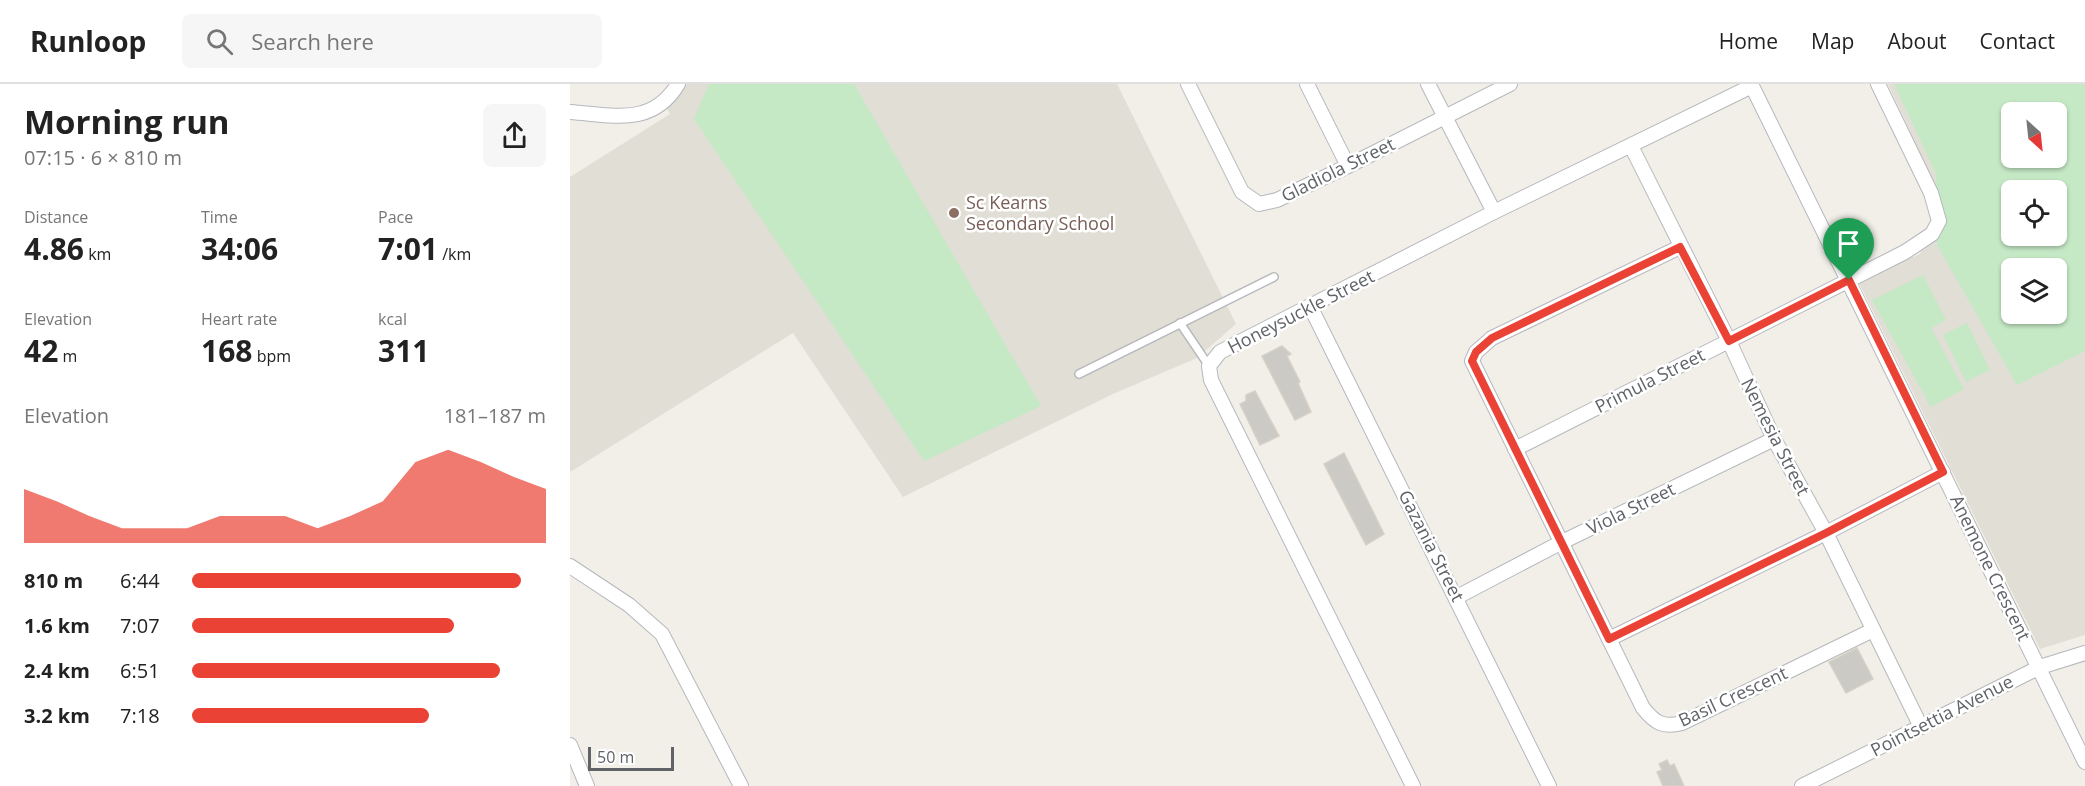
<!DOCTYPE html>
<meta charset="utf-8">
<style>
:root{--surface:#fff;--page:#f6f6f6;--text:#222;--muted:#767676;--line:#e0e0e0;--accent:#ea4335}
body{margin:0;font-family:"Open Sans",sans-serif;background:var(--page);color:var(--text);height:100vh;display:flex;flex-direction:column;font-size:22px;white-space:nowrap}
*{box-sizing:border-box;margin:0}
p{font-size:20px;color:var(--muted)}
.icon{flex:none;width:33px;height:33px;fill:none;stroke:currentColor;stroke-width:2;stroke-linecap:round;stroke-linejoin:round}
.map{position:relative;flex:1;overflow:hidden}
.details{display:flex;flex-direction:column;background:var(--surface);width:570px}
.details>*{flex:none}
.needle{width:39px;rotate:153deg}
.tools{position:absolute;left:1431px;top:18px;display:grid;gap:12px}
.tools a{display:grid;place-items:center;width:66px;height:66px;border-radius:9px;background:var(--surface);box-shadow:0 2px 4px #0004;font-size:30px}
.scale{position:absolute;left:18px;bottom:15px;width:86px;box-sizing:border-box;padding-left:6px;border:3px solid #5f6368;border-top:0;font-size:16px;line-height:21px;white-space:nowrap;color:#5f6368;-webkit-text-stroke:4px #fff;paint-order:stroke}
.pin{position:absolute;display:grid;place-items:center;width:51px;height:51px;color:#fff;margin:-62px -26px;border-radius:50% 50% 50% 0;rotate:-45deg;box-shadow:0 0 6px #0007}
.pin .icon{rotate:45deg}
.round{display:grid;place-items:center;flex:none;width:63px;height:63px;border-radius:9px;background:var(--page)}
.head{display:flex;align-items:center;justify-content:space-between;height:102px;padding:0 24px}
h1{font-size:33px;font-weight:700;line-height:45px}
.stats{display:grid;grid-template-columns:repeat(3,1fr);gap:9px;height:102px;padding:6px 24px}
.stats div{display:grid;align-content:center}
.stats b{font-size:30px;font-weight:700}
.stats small{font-size:16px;font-weight:400}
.stats p{font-size:16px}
.chart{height:168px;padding:12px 24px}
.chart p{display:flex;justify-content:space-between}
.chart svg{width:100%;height:108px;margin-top:6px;fill:var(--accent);opacity:.7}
ul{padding:0 24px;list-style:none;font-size:20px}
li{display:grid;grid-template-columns:96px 72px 1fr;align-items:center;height:45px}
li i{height:15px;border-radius:8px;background:var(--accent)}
header{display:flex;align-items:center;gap:36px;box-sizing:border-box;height:84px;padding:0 30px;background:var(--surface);border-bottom:2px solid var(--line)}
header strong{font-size:28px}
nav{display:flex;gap:33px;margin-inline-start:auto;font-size:21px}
.search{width:420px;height:54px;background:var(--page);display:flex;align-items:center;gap:15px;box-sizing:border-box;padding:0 21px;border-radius:9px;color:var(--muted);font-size:22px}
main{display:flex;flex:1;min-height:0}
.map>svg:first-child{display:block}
.education{fill:#e1ded6;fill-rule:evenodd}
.green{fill:#c5e8c5;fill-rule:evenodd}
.building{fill:#cccac5;stroke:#d6d1c6;stroke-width:1.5}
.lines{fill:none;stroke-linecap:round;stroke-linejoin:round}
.service-casing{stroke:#b5b8bc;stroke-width:10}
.minor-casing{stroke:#b5b8bc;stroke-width:16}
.service{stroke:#fff;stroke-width:7}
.minor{stroke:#fff;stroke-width:14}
.route-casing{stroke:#fff;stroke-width:12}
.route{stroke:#ea4335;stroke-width:8}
.education-dot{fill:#8d6e63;stroke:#fff;stroke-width:2}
.labels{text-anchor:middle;stroke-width:5;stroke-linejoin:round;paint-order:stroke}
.street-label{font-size:18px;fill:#5f6368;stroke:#fff}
.education-label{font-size:18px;fill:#785e54;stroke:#fff;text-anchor:start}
</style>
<header>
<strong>Runloop</strong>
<div class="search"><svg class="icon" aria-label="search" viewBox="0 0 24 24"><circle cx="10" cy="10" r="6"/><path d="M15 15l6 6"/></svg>Search here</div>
<nav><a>Home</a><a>Map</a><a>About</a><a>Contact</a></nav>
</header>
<main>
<section class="details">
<div class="head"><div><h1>Morning run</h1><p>07:15 · 6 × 810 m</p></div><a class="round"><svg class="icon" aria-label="share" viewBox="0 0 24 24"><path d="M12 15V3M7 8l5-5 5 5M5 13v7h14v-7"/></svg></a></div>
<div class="stats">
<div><p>Distance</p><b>4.86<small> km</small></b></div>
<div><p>Time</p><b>34:06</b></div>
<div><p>Pace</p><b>7:01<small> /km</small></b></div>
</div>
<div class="stats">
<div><p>Elevation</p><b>42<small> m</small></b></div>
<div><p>Heart rate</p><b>168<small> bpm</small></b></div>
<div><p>kcal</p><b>311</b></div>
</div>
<div class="chart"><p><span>Elevation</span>181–187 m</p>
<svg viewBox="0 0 160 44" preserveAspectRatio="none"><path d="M0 44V22L10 27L20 33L30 38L40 38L50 38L60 33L70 33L80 33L90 38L100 33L110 27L120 11L130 6L140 11L150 17L160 22V44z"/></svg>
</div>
<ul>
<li><b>810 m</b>6:44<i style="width:93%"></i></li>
<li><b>1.6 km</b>7:07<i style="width:74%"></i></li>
<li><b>2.4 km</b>6:51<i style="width:87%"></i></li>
<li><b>3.2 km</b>7:18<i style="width:67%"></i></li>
</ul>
</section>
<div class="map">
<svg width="1515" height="702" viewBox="0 0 1515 702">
<rect width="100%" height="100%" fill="#f1efe8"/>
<g class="education">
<path d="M105,0h442l119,240 -39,34 -84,36 -210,103 -110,-164 -223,139v-295l100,-63 -6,-11z"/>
<path d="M1318,0h197v551l-45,14 -182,-368 62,-27 17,-48 -27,-75zM1442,28h44v46h-44zM1442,106h44v46h-44zM1442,184h44v46h-44z"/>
</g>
<g class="green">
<path d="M139,0h145l187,322 -117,55 -230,-342z"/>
<path d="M1324,0h191v267l-68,34 -80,-140 -1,-71zM1442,28h44v46h-44zM1442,106h44v46h-44zM1442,184h44v46h-44z"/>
<path d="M1353,191l23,45 -15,8 33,61 -33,18 -59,-107z"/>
<path d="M1397,239l23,47 -24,12 -23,-47z"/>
</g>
<g class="building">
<path d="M712,262l9,8 -4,2 13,26 -2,1 13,29 -16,8 -33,-64z"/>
<path d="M685,307l24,45 -19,9 -20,-41 6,-3v-6z"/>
<path d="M774,369l40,81 -18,11 -42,-81z"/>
<path d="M1287,564l16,31 -27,14 -17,-31z"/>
<path d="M1097,676l3,6 4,-2 10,22h-21l-6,-14 5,-2 -3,-6z"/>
</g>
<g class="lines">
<defs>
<g id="service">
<path d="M610,239l29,43"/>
<path d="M509,290l195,-97"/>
</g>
<g id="minor">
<path d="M618,0l54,108 17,12 18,-4 71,-34 162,-82"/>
<path d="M737,0l41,82"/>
<path d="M858,0l66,128"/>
<path d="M1181,0l334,678"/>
<path d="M0,28c43,3 82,15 108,-28"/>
<path d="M1061,62l98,195 45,98 52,94 95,194"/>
<path d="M1110,163l-188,91 -16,14 -4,9 171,347c12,15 20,20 39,15l191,-93"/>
<path d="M741,224l238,478"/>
<path d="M945,365l390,-197 27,-18 7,-13 -8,-28 -53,-109"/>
<path d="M0,482l59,39 33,29 79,152"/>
<path d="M887,513l103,-54 214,-104"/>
<path d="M1039,555l217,-106 117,-61"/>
<path d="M0,661l17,41"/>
<path d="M843,702l-202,-406 -2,-14 11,-14 274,-140 258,-126"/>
<path d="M1232,702l238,-119 45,-14"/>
</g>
</defs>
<use href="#service" class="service-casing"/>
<use href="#minor" class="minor-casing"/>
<use href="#service" class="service"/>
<use href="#minor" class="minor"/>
</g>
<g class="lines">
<defs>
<path id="route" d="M1110,163l49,94 120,-61 94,192 -117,61 -217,106 -137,-278 4,-9 16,-14z"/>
</defs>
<use href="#route" class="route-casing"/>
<use href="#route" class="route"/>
</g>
<circle class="education-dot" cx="384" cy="129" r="6"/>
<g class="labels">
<g class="street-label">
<text transform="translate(768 86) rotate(-26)" y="6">Gladiola Street</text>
<text transform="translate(731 228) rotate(-27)" y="6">Honeysuckle Street</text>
<text transform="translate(1080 297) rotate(-27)" y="6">Primula Street</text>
<text transform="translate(1205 353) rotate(63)" y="6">Nemesia Street</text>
<text transform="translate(1061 425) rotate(-26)" y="6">Viola Street</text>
<text transform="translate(861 462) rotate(63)" y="6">Gazania Street</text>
<text transform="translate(1420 484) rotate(64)" y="6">Anemone Crescent</text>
<text transform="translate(1163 613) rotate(-25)" y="6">Basil Crescent</text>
<text transform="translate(1372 632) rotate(-27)" y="6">Pointsettia Avenue</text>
</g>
<g class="education-label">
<text x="396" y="125">Sc Kearns<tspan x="396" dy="21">Secondary School</tspan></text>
</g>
</g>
</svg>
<div class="tools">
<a><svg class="needle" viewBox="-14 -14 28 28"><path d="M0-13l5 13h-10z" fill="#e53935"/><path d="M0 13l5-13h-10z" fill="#767676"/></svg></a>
<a><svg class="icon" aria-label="locate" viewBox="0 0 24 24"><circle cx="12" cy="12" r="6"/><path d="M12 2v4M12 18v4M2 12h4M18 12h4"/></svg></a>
<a><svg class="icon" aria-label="layers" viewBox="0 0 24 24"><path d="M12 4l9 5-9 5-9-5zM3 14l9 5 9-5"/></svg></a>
</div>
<div class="scale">50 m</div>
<div class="pin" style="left:1279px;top:196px;background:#1e9e55"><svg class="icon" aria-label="arrive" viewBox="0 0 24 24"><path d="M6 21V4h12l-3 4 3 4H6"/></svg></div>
</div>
</main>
